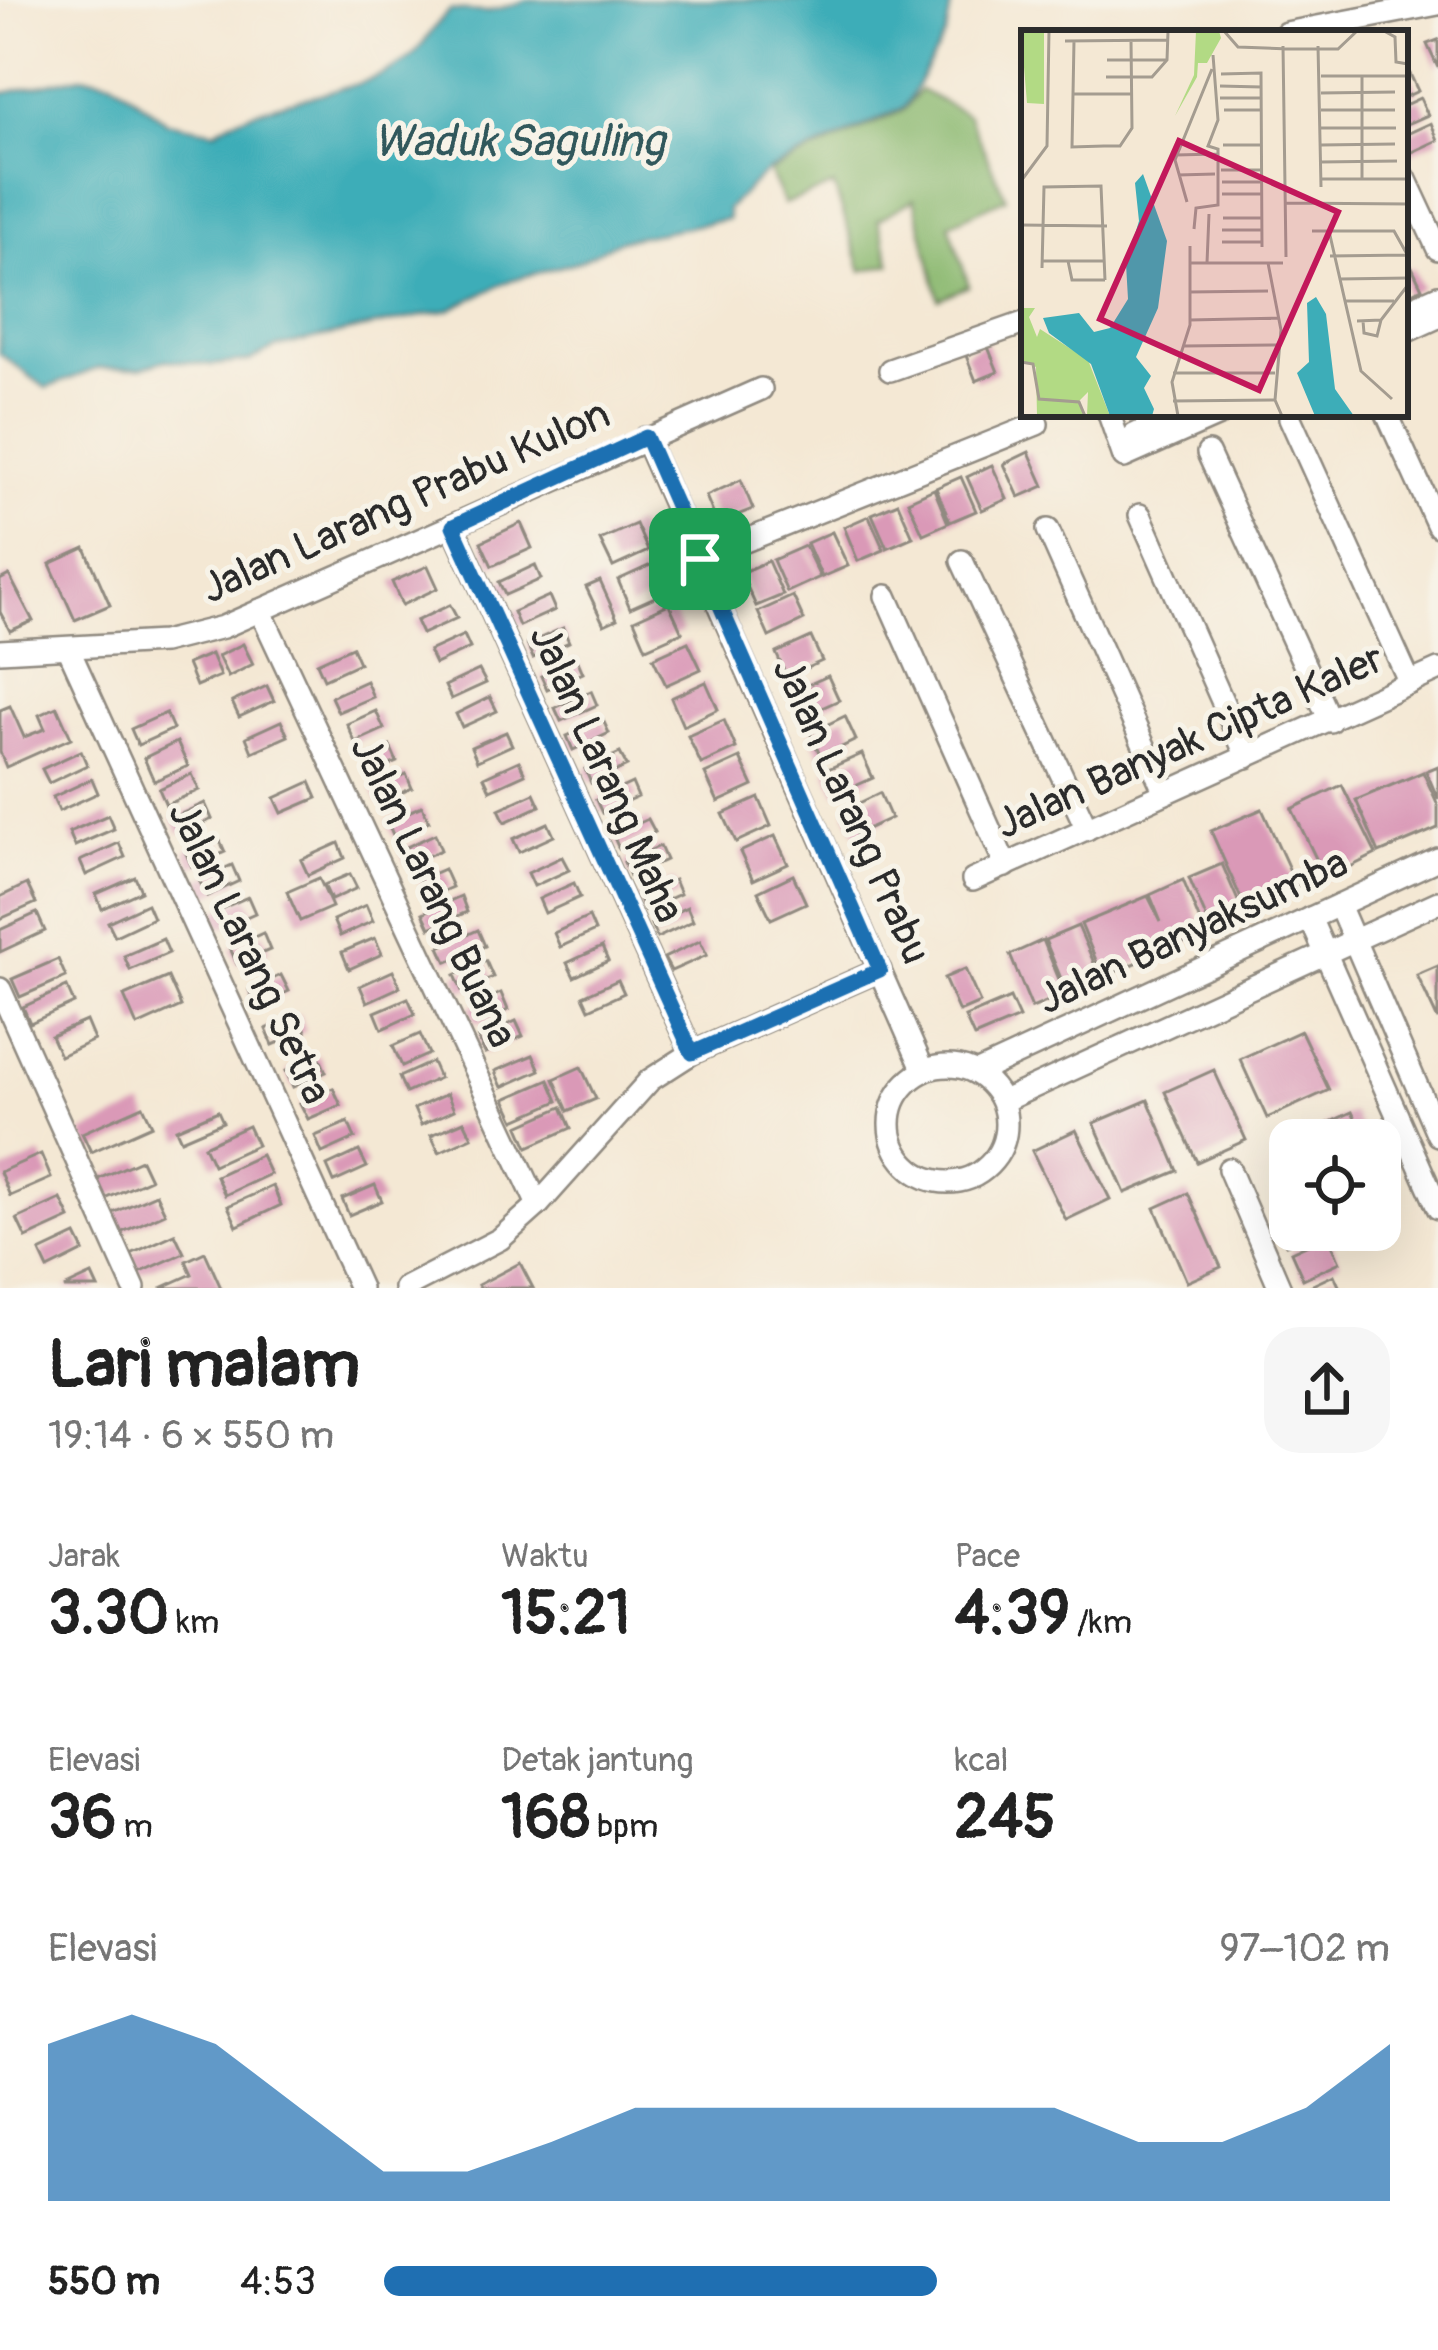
<!DOCTYPE html>
<html lang="id">
<meta charset="utf-8">
<style>
:root{--surface:#fff;--page:#f6f6f6;--text:#222;--muted:#767676;--accent:#1f6fb2}
body{margin:0;font-family:Pangolin,sans-serif;background:var(--page);color:var(--text);height:100vh;display:flex;flex-direction:column;font-size:45px;white-space:nowrap}
*{box-sizing:border-box;margin:0}
p{font-size:39px;color:var(--muted)}
.icon{flex:none;width:66px;height:66px;fill:none;stroke:currentColor;stroke-width:2;stroke-linecap:round;stroke-linejoin:round}
.map{position:relative;height:1288px;overflow:hidden}
.sheet{display:flex;flex-direction:column;background:var(--surface);flex:1}
.sheet>*{flex:none}
.fabs{position:absolute;left:1269px;top:1119px;display:grid;gap:24px}
.fabs a{display:grid;place-items:center;width:132px;height:132px;border-radius:24px;background:var(--surface);box-shadow:0 12px 48px #0002;font-size:60px}
.pin{position:absolute;display:grid;place-items:center;width:102px;height:102px;color:#fff;margin:-51px;border-radius:24px;box-shadow:0 6px 18px #0006}
.round{display:grid;place-items:center;flex:none;width:126px;height:126px;border-radius:36px;background:var(--page)}
.head{display:flex;align-items:center;justify-content:space-between;height:204px;padding:0 48px}
h1{font-size:66px;font-weight:700;line-height:90px}
.metrics{display:grid;grid-template-columns:repeat(3,1fr);gap:18px;height:204px;padding:12px 48px}
.metrics div{display:grid;align-content:center}
.metrics b{font-size:60px;font-weight:700}
.metrics small{font-size:33px;font-weight:400}
.metrics p{font-size:33px}
.chart{height:336px;padding:24px 48px}
.chart p{display:flex;justify-content:space-between}
.chart svg{width:100%;height:216px;margin-top:12px;fill:var(--accent);opacity:.7}
ul{padding:0 48px;list-style:none;font-size:39px}
li{display:grid;grid-template-columns:192px 144px 1fr;align-items:center;height:90px}
li i{height:30px;border-radius:15px;background:var(--accent)}
.map>svg:first-child{display:block}
.forest{fill:#8dba72;stroke:#5c724e;stroke-width:3}
.water{fill:#3dadb8;stroke:#346c72;stroke-width:3}
.building{fill:#da99b7}
.lines{fill:none;stroke-linecap:round;stroke-linejoin:round}
.street-casing{stroke:#908a80;stroke-width:26}
.street{stroke:#fff;stroke-width:21}
.route-casing{stroke:#fff;stroke-width:24}
.route{stroke:#1f6fb2;stroke-width:15}
.labels{text-anchor:middle;stroke-width:10;stroke-linejoin:round;paint-order:stroke}
.street-label{font-size:42px;fill:#2b2b2b;stroke:#f7f3e8}
.water-label{font-size:45px;font-style:italic;fill:#31585c;stroke:#f7f3e8}
.inset-road{fill:none;stroke:#a49c90;stroke-width:3}
.view{fill:#c2185b;fill-opacity:0.15;stroke:#c2185b;stroke-width:6}
.inset-edge{fill:none;stroke:#2b2b2b;stroke-width:6}
</style>
<div class="map">
<svg width="1438" height="1288" viewBox="0 0 1438 1288">
<rect width="100%" height="100%" fill="#f7f3e8"/>
<filter id="ink" filterUnits="userSpaceOnUse"><feTurbulence type="fractalNoise" baseFrequency=".00833" numOctaves="2"/><feDisplacementMap in="SourceGraphic" scale="24" xChannelSelector="R" yChannelSelector="G"/><feConvolveMatrix kernelMatrix="1 2 1 2 8 2 1 2 1" color-interpolation-filters="sRGB"/></filter>
<filter id="wash" filterUnits="userSpaceOnUse"><feTurbulence type="fractalNoise" baseFrequency=".004" numOctaves="4" result="noise"/><feDisplacementMap in="SourceGraphic" scale="48" xChannelSelector="R" yChannelSelector="G"/><feGaussianBlur stdDeviation="2.7" result="paint"/><feColorMatrix in="noise" values="0 0 0 0 0 0 0 0 0 0 0 0 0 0 0 0 0 1.4 0 .05"/><feComposite in="paint" operator="in"/></filter>
<g filter="url(#wash)">
<rect width="100%" height="100%" fill="#f4e8d4"/>
<path class="forest" d="M920,90l48,25 38,83 -57,26 20,62 -30,13 -25,-100 -36,21 13,44 -29,7 -28,-85 -50,18 -15,-32 135,-62z"/>
<path class="water" d="M529,0h423l-6,34 -41,73 -138,64 -40,38 1,10 -108,21 -40,21 -69,19 -62,30 -172,37 -28,14 -36,4 -47,-5 -25,8h-42l-53,20 -46,-34v-260l81,-18 31,4 55,42 48,9c49,-36 142,-33 192,-71 16,-12 27,-36 43,-50l37,2z"/>
<g id="blocks">
<g class="building">
<path d="M1438,40v28l-11,-24z"/>
<path d="M1410,74l8,17 -13,6v-21z"/>
<path d="M1420,98l8,17 -23,10v-20z"/>
<path d="M1431,123l7,17 -30,14 -3,-19z"/>
<path d="M1412,267l10,21 -17,8v-25z"/>
<path d="M986,342l12,30 -22,9 -11,-28z"/>
<path d="M1029,452l15,34 -25,11 -15,-33z"/>
<path d="M992,465l15,34 -25,11 -15,-33z"/>
<path d="M961,477l15,34 -26,11 -14,-34z"/>
<path d="M741,480l12,29 -36,14 -11,-27z"/>
<path d="M934,489l14,34 -25,11 -15,-33z"/>
<path d="M898,503l15,34 -26,11 -15,-34z"/>
<path d="M869,516l15,34 -26,11 -14,-34z"/>
<path d="M521,523l11,25 -40,18 -11,-24z"/>
<path d="M636,524l12,27 -35,16 -13,-27z"/>
<path d="M832,532l16,34 -26,11 -15,-34z"/>
<path d="M805,546l15,31 -33,15 -14,-32z"/>
<path d="M85,548l25,57 -35,15 -25,-56z"/>
<path d="M768,561l15,34 -27,11 -15,-33z"/>
<path d="M653,564l13,28 -36,16 -12,-28z"/>
<path d="M535,565l6,14 -36,16 -6,-13z"/>
<path d="M428,566l10,22 -36,17 -10,-23z"/>
<path d="M9,575l24,46 -23,10 -10,-19v-32z"/>
<path d="M600,581l17,38 -13,6 -18,-38z"/>
<path d="M549,596l6,14 -36,16 -6,-14z"/>
<path d="M793,596l11,24 -35,17 -11,-25z"/>
<path d="M669,604l13,28 -36,16 -12,-28z"/>
<path d="M450,605l7,13 -35,16 -6,-13z"/>
<path d="M563,628l6,14 -36,16 -6,-14z"/>
<path d="M464,635l6,13 -35,16 -6,-13z"/>
<path d="M811,637l11,24 -35,16 -11,-24z"/>
<path d="M688,642l13,27 -35,16 -13,-27z"/>
<path d="M243,644l10,20 -25,13 -10,-21z"/>
<path d="M352,647l7,16 -35,16 -7,-16z"/>
<path d="M211,654l9,22 -24,10 -9,-22z"/>
<path d="M577,659l6,14 -36,16 -6,-13z"/>
<path d="M479,670l7,13 -35,16 -6,-13z"/>
<path d="M828,676l11,24 -35,16 -12,-24z"/>
<path d="M366,681l7,16 -35,15 -7,-15z"/>
<path d="M706,682l12,27 -35,17 -12,-28z"/>
<path d="M267,686l7,15 -35,16 -7,-15z"/>
<path d="M591,691l6,14 -36,16 -6,-13z"/>
<path d="M490,697l7,14 -35,16 -6,-13z"/>
<path d="M10,706l14,31 21,-8 -6,-14 18,-8 14,31 -65,29 -6,-15v-42z"/>
<path d="M376,711l8,18 -29,13 -8,-18z"/>
<path d="M166,713l7,16 -35,16 -7,-16z"/>
<path d="M845,716l11,24 -35,17 -11,-24z"/>
<path d="M603,720l6,13 -36,17 -6,-14z"/>
<path d="M724,720l12,28 -35,16 -13,-28z"/>
<path d="M281,721l7,15 -36,16 -6,-15z"/>
<path d="M506,732l6,13 -35,16 -6,-14z"/>
<path d="M177,742l11,24 -34,15 -10,-23z"/>
<path d="M390,746l7,16 -28,12 -7,-15z"/>
<path d="M81,751l6,14 -38,18 -7,-14z"/>
<path d="M620,753l7,13 -36,17 -6,-14z"/>
<path d="M862,754l11,24 -36,16 -11,-24z"/>
<path d="M740,758l13,28 -35,16 -13,-28z"/>
<path d="M519,761l6,13 -35,16 -6,-13z"/>
<path d="M1438,766v33l-12,-28z"/>
<path d="M1423,772l15,33v23l-59,25 -23,-53z"/>
<path d="M192,774l7,16 -33,15 -7,-16z"/>
<path d="M406,774l6,14 -34,15 -6,-14z"/>
<path d="M92,779l6,14 -39,18 -6,-14z"/>
<path d="M310,782l7,16 -35,15 -7,-15z"/>
<path d="M632,783l6,14 -36,16 -6,-13z"/>
<path d="M1342,785l34,69 -50,25 -34,-70z"/>
<path d="M534,793l6,13 -35,16 -6,-13z"/>
<path d="M880,793l11,25 -35,16 -11,-24z"/>
<path d="M759,798l12,28 -35,16 -13,-28z"/>
<path d="M205,803l7,16 -33,15 -7,-16z"/>
<path d="M422,806l7,15 -35,16 -7,-16z"/>
<path d="M1262,809l37,82 -51,23 -37,-83z"/>
<path d="M108,815l6,14 -39,17 -6,-14z"/>
<path d="M648,819l7,13 -36,17 -6,-14z"/>
<path d="M548,823l6,13 -35,16 -6,-13z"/>
<path d="M435,834l6,16 -34,15 -7,-15z"/>
<path d="M218,836l7,16 -33,15 -7,-16z"/>
<path d="M775,836l13,28 -35,16 -13,-28z"/>
<path d="M119,843l6,14 -39,18 -6,-14z"/>
<path d="M339,843l6,15 -37,17 -7,-15z"/>
<path d="M660,846l6,14 -36,16 -6,-14z"/>
<path d="M562,857l7,13 -35,16 -6,-13z"/>
<path d="M1222,864l23,53 -33,14 -23,-53z"/>
<path d="M232,865l7,16 -32,15 -8,-16z"/>
<path d="M444,869l8,18 -25,11 -8,-18z"/>
<path d="M350,874l7,14 -26,12 -7,-15z"/>
<path d="M793,875l13,28 -35,16 -13,-27z"/>
<path d="M135,877l6,14 -39,18 -6,-15z"/>
<path d="M319,878l13,29 -32,14 -13,-29z"/>
<path d="M674,880l6,14 -36,16 -6,-14z"/>
<path d="M1183,880l22,54 -102,43 -22,-53 67,-28 13,26 -11,-27z"/>
<path d="M574,883l6,14 -35,16 -6,-14z"/>
<path d="M27,884l9,19 -36,16v-22z"/>
<path d="M461,896l6,16 -37,16 -7,-15z"/>
<path d="M248,897l7,16 -34,15 -7,-16z"/>
<path d="M147,904l6,14 -38,18 -7,-14z"/>
<path d="M366,905l7,16 -33,15 -7,-16z"/>
<path d="M687,907l6,14 -36,17 -6,-14z"/>
<path d="M37,913l8,18 -45,21v-22z"/>
<path d="M589,917l6,14 -35,16 -6,-14z"/>
<path d="M1078,926l23,53 -34,14 -22,-53z"/>
<path d="M478,930l7,16 -38,16 -7,-15z"/>
<path d="M263,933l7,17 -33,14 -7,-16z"/>
<path d="M375,938l7,16 -33,15 -7,-17z"/>
<path d="M163,939l6,14 -39,17 -6,-14z"/>
<path d="M1043,940l22,54 -33,14 -22,-53z"/>
<path d="M700,941l7,14 -36,16 -7,-13z"/>
<path d="M602,947l6,14 -34,16 -7,-14z"/>
<path d="M58,959l8,18 -46,20 -8,-18z"/>
<path d="M486,961l7,16 -31,14 -7,-16z"/>
<path d="M1438,966v54l-21,-45z"/>
<path d="M965,969l15,34 -21,9 -15,-34z"/>
<path d="M393,971l7,16 -33,15 -7,-16z"/>
<path d="M281,975l8,16 -33,15 -7,-16z"/>
<path d="M168,977l13,29 -44,20 -13,-30z"/>
<path d="M618,980l6,13 -35,16 -6,-13z"/>
<path d="M67,987l7,16 -44,20 -7,-16z"/>
<path d="M501,993l7,17 -31,14 -8,-17z"/>
<path d="M408,998l7,16 -33,15 -7,-17z"/>
<path d="M1010,998l9,20 -45,19 -9,-20z"/>
<path d="M299,1015l7,16 -33,14 -7,-16z"/>
<path d="M86,1021l8,19 -34,16 -9,-20z"/>
<path d="M516,1021l7,15 -38,17 -7,-15z"/>
<path d="M1301,1031l28,59 -62,28 -27,-59z"/>
<path d="M420,1034l9,20 -27,12 -9,-20z"/>
<path d="M533,1055l7,15 -38,17 -7,-16z"/>
<path d="M319,1056l7,16 -33,15 -7,-16z"/>
<path d="M432,1062l7,16 -33,15 -7,-16z"/>
<path d="M581,1067l15,32 -28,12 -14,-32z"/>
<path d="M1214,1070l32,70 -49,22 -32,-70z"/>
<path d="M549,1080l9,21 -43,19 -10,-21z"/>
<path d="M333,1088l8,17 -33,14 -8,-16z"/>
<path d="M447,1094l7,16 -33,15 -7,-16z"/>
<path d="M1148,1100l30,71 -53,22 -31,-70z"/>
<path d="M143,1106l9,19 -61,27 -9,-19z"/>
<path d="M562,1107l9,21 -43,19 -9,-21z"/>
<path d="M218,1111l5,11 -42,18 -5,-11z"/>
<path d="M1352,1112l13,28h-35l-6,-15z"/>
<path d="M464,1121l8,16 -33,15 -8,-17z"/>
<path d="M348,1122l7,16 -33,15 -7,-17z"/>
<path d="M248,1126l9,19 -44,20 -9,-19z"/>
<path d="M1076,1130l34,69 -44,21 -34,-69z"/>
<path d="M359,1151l8,16 -33,15 -7,-16z"/>
<path d="M41,1154l10,24 -41,18 -10,-24z"/>
<path d="M261,1155l9,19 -45,21 -9,-19z"/>
<path d="M141,1160l9,19 -45,20 -9,-19z"/>
<path d="M375,1185l7,16 -33,14 -7,-16z"/>
<path d="M273,1186l8,19 -44,21 -9,-20z"/>
<path d="M1188,1193l33,74 -34,15 -32,-74z"/>
<path d="M156,1194l9,19 -45,20 -9,-19z"/>
<path d="M61,1199l9,19 -44,20 -9,-19z"/>
<path d="M1290,1213v17h13l3,7 -20,8 -11,-26z"/>
<path d="M175,1234l9,19 -45,20 -8,-19z"/>
<path d="M76,1235l8,16 -36,18 -8,-17z"/>
<path d="M1328,1235l12,27 -37,17 -12,-27z"/>
<path d="M205,1252l16,36h-60l31,-14 -6,-13z"/>
<path d="M520,1263l13,25h-53l-2,-3z"/>
<path d="M92,1275l6,13h-34z"/>
<path d="M1334,1275l6,13h-34z"/>
</g>
</g>
</g>
<g filter="url(#ink)">
<use href="#blocks" fill-opacity="0" stroke="#908a80" stroke-width="3"/>
<g class="lines">
<defs>
<g id="street">
<path d="M1286,33l152,-29"/>
<path d="M1405,178l33,71"/>
<path d="M1405,311l33,-15"/>
<path d="M1405,332l33,-15"/>
<path d="M890,370l134,-47"/>
<path d="M1109,414l15,43 97,-43"/>
<path d="M1387,414l51,112"/>
<path d="M1290,418l120,265"/>
<path d="M1134,435l45,-21"/>
<path d="M645,438l278,631"/>
<path d="M1208,453l122,268"/>
<path d="M1140,515l107,242"/>
<path d="M453,526l239,527"/>
<path d="M1048,530l117,263"/>
<path d="M700,559l337,-135"/>
<path d="M962,561l125,268"/>
<path d="M886,596l120,270"/>
<path d="M260,610l278,595"/>
<path d="M69,650l291,638"/>
<path d="M0,651l163,-9 60,-15 538,-238"/>
<path d="M973,880l465,-210"/>
<path d="M1339,905l99,230"/>
<path d="M1310,918l128,290"/>
<path d="M0,989l134,299"/>
<circle cx="948" cy="1124" r="58"/>
<path d="M978,1072l460,-213"/>
<path d="M1003,1101l435,-199"/>
<path d="M1229,1169l51,119"/>
<path d="M405,1288l95,-49 38,-34 112,-125 42,-27 188,-83"/>
</g>
</defs>
<use href="#street" class="street-casing"/>
<use href="#street" class="street"/>
</g>
</g>
<g class="lines" filter="url(#ink)">
<defs>
<path id="route" d="M646,437l234,533 -188,83 -239,-527z"/>
</defs>
<use href="#route" class="route-casing"/>
<use href="#route" class="route"/>
</g>
<g class="labels">
<g class="street-label">
<text transform="translate(405 500) rotate(-24)" y="15">Jalan Larang Prabu Kulon</text>
<text transform="translate(1189 740) rotate(-24)" y="15">Jalan Banyak Cipta Kaler</text>
<text transform="translate(608 773) rotate(66)" y="15">Jalan Larang Maha</text>
<text transform="translate(853 810) rotate(66)" y="15">Jalan Larang Prabu</text>
<text transform="translate(435 891) rotate(65)" y="15">Jalan Larang Buana</text>
<text transform="translate(1192 930) rotate(-25)" y="15">Jalan Banyaksumba</text>
<text transform="translate(251 952) rotate(65)" y="15">Jalan Larang Setra</text>
</g>
<g class="water-label">
<text x="519" y="156">Waduk Saguling</text>
</g>
</g>
<g transform="translate(1021 30)">
<rect width="387" height="387" fill="#f4e8d4"/>
<path d="M0,1h23v73l-17,-1zM175,1h23l2,7 -14,25h-9l-1,14 -22,39 19,-41zM2,278h12l-6,9 8,20 3,-8 48,31 22,56h-23l1,-24 -9,9 6,15h-48l-1,-49 -15,-7z" fill="#b2da84"/>
<path d="M122,144l24,67 -9,67 -22,49 15,19 -7,12 10,21 -2,7h-42l-19,-52 -42,-31 -6,-15 36,-5 15,19 16,-4 18,-29 -2,-35 13,-43 -4,-38zM295,267l10,17 9,75 19,27h-39l-18,-43 12,-11 -2,-59z" fill="#3dadb8"/>
<path class="inset-road" d="M203,1l14,16 51,2h49l19,-18M363,1l11,6 1,25 12,2M44,11l102,-1M53,11l-2,106 32,-1h16l12,-18 -1,-88M262,16l3,211M297,16l3,141M86,30h60M200,44l40,-1 1,174M300,46h87M341,46v103M85,47h46l15,-17 1,-28M199,56l41,1M300,63l74,-1M52,64h59M199,68h41M203,80h37M300,80h74M300,98h75M202,115h39M300,115l74,-1M155,125l40,-1v7M300,132l76,-1M200,140h41M157,145l37,-1M300,149h87M0,151l26,-35 2,-115M201,152h40M201,164h40M166,172l-12,-42 37,-91M264,173l123,1M202,188h39M0,195l86,1M173,199l2,-21 22,-3v-56l-10,-3 10,-26 -5,-65M201,200h40M291,201h82l14,25M308,201l32,140 31,28M201,212h40M309,226l77,-1M21,231h63M47,231l4,19h33M168,233h94M186,233l2,-49M247,233l13,67 -6,70 7,16M21,238l2,-81 57,-1 4,94M319,249l68,-1M169,262l78,-1M325,271h48M169,290l88,-2M336,291l24,-1 27,-35M342,291l1,12 13,3 4,-16M163,316l97,-1M0,332l12,2 6,35 40,3 6,14M152,343h102M152,371l102,-1M157,386l-6,-34 18,-57v-79"/>
<path class="view" d="M158,111l159,71 -79,178 -159,-71z"/>
<rect width="387" height="387" class="inset-edge"/>
</g>
</svg>
<div class="fabs">
<a><svg class="icon" aria-label="locate" viewBox="0 0 24 24"><circle cx="12" cy="12" r="6"/><path d="M12 2v4M12 18v4M2 12h4M18 12h4"/></svg></a>
</div>
<div class="pin" style="left:700px;top:559px;background:#1e9e55"><svg class="icon" aria-label="arrive" viewBox="0 0 24 24"><path d="M6 21V4h12l-3 4 3 4H6"/></svg></div>
</div>
<section class="sheet">
<div class="head"><div><h1>Lari malam</h1><p>19:14 · 6 × 550 m</p></div><a class="round"><svg class="icon" aria-label="share" viewBox="0 0 24 24"><path d="M12 15V3M7 8l5-5 5 5M5 13v7h14v-7"/></svg></a></div>
<div class="metrics">
<div><p>Jarak</p><b>3.30<small> km</small></b></div>
<div><p>Waktu</p><b>15:21</b></div>
<div><p>Pace</p><b>4:39<small> /km</small></b></div>
</div>
<div class="metrics">
<div><p>Elevasi</p><b>36<small> m</small></b></div>
<div><p>Detak jantung</p><b>168<small> bpm</small></b></div>
<div><p>kcal</p><b>245</b></div>
</div>
<div class="chart"><p><span>Elevasi</span>97–102 m</p>
<svg viewBox="0 0 160 44" preserveAspectRatio="none"><path d="M0 44V12L10 6L20 12L30 25L40 38L50 38L60 32L70 25L80 25L90 25L100 25L110 25L120 25L130 32L140 32L150 25L160 12V44z"/></svg>
</div>
<ul>
<li><b>550 m</b>4:53<i style="width:55%"></i></li>
</ul>
</section>
